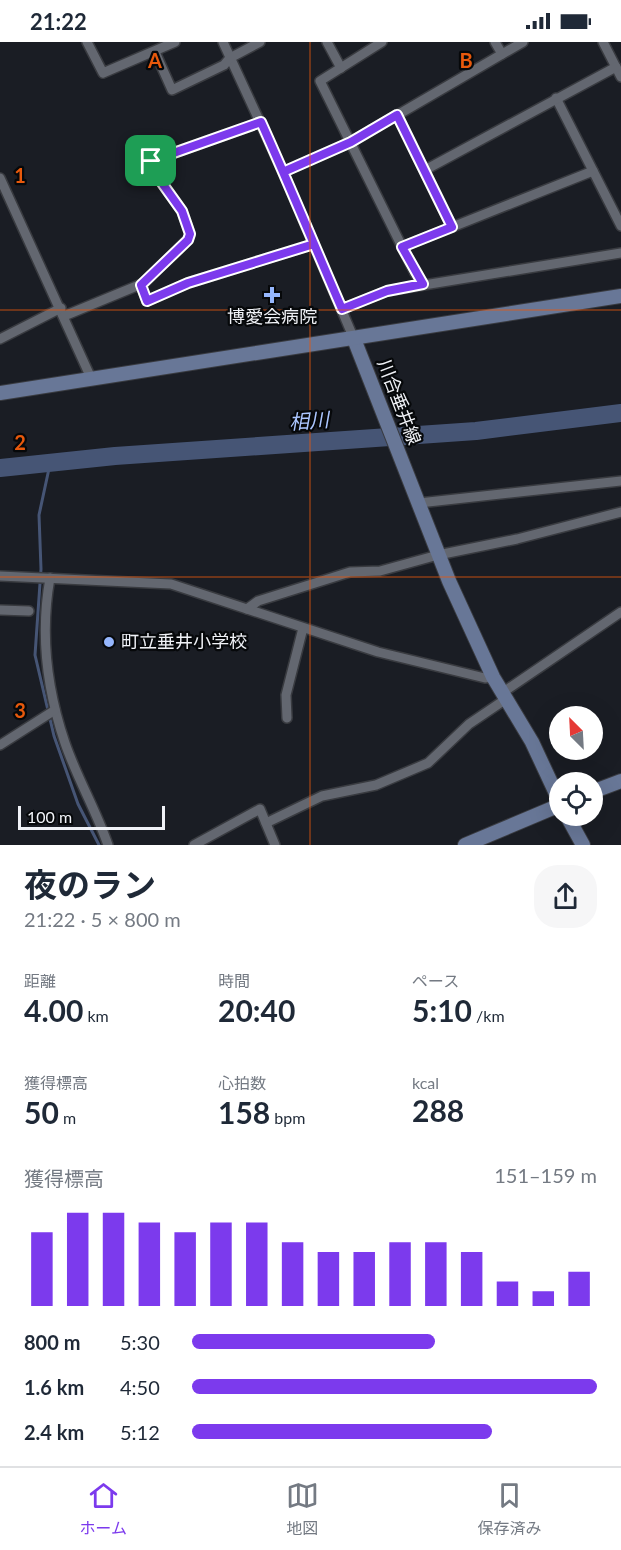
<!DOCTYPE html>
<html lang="ja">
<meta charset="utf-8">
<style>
:root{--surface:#fff;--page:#f6f6f7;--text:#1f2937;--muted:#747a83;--line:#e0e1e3;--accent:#7c3aed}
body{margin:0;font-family:Lato,"Noto Sans JP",sans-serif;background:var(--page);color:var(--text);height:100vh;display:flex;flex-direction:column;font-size:22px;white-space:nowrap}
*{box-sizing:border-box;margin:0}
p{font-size:20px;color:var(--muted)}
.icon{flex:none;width:33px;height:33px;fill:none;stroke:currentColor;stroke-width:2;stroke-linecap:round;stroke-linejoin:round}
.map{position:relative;height:803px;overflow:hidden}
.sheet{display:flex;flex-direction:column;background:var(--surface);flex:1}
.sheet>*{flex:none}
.needle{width:39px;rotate:336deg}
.buttons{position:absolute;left:549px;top:664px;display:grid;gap:12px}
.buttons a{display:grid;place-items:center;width:54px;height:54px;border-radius:50%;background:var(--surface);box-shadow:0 6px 24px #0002;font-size:30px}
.scale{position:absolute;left:18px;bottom:15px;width:147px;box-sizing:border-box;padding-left:6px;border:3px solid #f0f2f7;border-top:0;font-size:16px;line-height:21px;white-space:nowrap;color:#f0f2f7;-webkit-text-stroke:4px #06080a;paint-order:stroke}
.pin{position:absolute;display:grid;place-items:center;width:51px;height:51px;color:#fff;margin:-26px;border-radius:12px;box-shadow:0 3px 9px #0006}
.round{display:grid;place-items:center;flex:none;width:63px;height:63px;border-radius:24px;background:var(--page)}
.summary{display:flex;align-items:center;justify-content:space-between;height:102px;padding:0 24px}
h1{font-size:33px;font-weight:700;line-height:45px}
.stats{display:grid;grid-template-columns:repeat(3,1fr);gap:9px;height:102px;padding:6px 24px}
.stats div{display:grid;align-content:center}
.stats b{font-size:30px;font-weight:700}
.stats small{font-size:16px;font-weight:400}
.stats p{font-size:16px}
.chart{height:168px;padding:12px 24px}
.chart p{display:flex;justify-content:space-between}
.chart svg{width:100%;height:108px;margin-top:6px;stroke:var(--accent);stroke-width:6}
ul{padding:0 24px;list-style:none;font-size:20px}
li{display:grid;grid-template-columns:96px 72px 1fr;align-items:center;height:45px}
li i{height:15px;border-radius:8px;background:var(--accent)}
.status{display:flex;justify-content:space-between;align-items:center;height:42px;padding:0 30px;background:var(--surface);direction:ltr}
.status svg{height:16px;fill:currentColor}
.tabs{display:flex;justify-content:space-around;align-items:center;height:84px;border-top:2px solid var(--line);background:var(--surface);font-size:16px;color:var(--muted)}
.tabs a{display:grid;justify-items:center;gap:3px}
.tabs .current{color:var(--accent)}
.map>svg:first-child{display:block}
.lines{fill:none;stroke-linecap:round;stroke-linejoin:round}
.stream{stroke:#465575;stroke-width:3}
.river{stroke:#465575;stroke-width:18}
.street-casing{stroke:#393b40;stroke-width:12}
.secondary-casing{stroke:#393b40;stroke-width:16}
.street{stroke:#636770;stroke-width:9}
.secondary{stroke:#687797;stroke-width:14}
.route-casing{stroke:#fff;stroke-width:12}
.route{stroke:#7c3aed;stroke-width:8}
.grid{fill:none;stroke:#e8590c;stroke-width:1.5;stroke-opacity:0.55}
.poi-dot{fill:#95b6fd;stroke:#06080a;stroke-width:2}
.labels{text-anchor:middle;stroke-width:4.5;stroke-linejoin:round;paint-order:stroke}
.poi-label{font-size:18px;fill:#f0f2f7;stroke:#06080a}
.street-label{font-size:18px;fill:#f0f2f7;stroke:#06080a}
.water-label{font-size:20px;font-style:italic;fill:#abc6ff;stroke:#06080a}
.grid-label{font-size:20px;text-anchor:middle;font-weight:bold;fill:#e8590c;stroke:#06080a;stroke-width:4.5;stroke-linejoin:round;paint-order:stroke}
</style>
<div class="status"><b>21:22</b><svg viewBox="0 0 49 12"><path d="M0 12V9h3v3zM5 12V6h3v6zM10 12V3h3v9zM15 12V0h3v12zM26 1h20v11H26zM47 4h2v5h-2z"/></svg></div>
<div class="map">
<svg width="621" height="803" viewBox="0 0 621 803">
<rect width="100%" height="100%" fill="#1a1d24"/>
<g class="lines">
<g class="stream">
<path d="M0,419l3,6"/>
<path d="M50,422l-11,51 2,54 -6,86 19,81 24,68 21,41"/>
</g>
<path class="river" d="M0,426l115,-12 361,-25 145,-18"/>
<defs>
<g id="street">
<path d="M87,0l16,31 72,-31"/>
<path d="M223,0l60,130 71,167"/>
<path d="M327,0l14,26"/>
<path d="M382,0l-62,39 95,192 8,11"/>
<path d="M495,0l7,12"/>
<path d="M603,0l18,35"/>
<path d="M155,10l17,38 52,-25 6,-7 30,-16"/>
<path d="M556,56l65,128"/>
<path d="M397,73l55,112"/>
<path d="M425,128l191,-103"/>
<path d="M283,130l68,-30 172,-100"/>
<path d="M0,136l91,200"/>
<path d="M402,205l191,-76"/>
<path d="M141,243l6,16 41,-18 126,-39"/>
<path d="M342,267l45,-18 234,-38"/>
<path d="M64,274l80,-33 44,-44 2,-5 -8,-23 -30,-42 -1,-8 110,-39"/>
<path d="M0,297l61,-31"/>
<path d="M419,461l202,-22"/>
<path d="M0,534l171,8 207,68 107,26 8,-1"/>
<path d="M50,536c-10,55 -3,112 15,165 12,35 31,67 43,102"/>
<path d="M247,567l11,-8 92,-29 30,-1 58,-16 79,-16 104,-27"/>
<path d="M0,568l29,1"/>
<path d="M502,651l119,-81"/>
<path d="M287,676l-1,-23 17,-67"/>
<path d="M0,703l55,-35"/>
<path d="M266,781l56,-27 54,-11 52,-22 41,-39 37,-25"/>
<path d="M194,803l66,-36 15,36"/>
</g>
<g id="secondary">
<path d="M354,297l95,242 44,96 39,65 28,60"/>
<path d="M0,351l621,-97"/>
<path d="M592,750l29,-11"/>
<path d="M567,774l16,29"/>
<path d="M465,803l95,-40"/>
</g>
</defs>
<use href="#street" class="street-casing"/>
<use href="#secondary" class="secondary-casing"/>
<use href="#street" class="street"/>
<use href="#secondary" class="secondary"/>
</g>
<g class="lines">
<defs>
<path id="route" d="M151,119l110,-39c28,62 54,125 81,187l45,-18 36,-7 -21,-37 50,-20 -55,-112 -46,27 -68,30 31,72 -126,39 -41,18 -6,-16 47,-45 2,-6 -8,-23 -30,-42 -1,-8"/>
</defs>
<use href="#route" class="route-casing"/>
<use href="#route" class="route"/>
</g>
<path class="grid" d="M310,0v803M0,268h621M0,535h621"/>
<g class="poi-dot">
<path d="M269 244h6v6h6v6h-6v6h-6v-6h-6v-6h6z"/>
<circle cx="109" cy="600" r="6"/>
</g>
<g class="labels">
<g class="poi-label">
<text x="272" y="281">博愛会病院</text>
<text x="121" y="606" text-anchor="start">町立垂井小学校</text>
</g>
<g class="street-label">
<text transform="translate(399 360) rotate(69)" y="6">川合垂井線</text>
</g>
<g class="water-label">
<text transform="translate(309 379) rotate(-4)" y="7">相川</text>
</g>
</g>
<g class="grid-label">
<text x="155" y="26">A</text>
<text x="466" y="26">B</text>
<text x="20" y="141">1</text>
<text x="20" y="408">2</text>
<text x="20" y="676">3</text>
</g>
</svg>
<div class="buttons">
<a><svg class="needle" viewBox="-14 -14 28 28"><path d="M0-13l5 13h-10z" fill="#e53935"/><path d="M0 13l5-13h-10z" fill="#747a83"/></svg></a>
<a><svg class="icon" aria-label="locate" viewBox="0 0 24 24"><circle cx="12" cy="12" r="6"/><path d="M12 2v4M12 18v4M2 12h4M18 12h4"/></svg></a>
</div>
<div class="scale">100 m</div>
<div class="pin" style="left:151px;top:119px;background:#1e9e55"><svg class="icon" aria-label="arrive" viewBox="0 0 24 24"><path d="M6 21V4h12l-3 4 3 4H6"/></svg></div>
</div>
<section class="sheet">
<div class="summary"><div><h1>夜のラン</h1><p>21:22 · 5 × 800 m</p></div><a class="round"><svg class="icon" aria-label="share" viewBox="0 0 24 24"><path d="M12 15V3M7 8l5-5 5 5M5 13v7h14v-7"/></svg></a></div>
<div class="stats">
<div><p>距離</p><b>4.00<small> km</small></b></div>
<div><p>時間</p><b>20:40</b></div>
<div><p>ペース</p><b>5:10<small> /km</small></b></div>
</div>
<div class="stats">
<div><p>獲得標高</p><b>50<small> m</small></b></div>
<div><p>心拍数</p><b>158<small> bpm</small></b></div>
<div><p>kcal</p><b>288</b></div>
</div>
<div class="chart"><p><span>獲得標高</span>151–159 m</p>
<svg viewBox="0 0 160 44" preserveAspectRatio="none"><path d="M5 44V14M15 44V6M25 44V6M35 44V10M45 44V14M55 44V10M65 44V10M75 44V18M85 44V22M95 44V22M105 44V18M115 44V18M125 44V22M135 44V34M145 44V38M155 44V30"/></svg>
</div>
<ul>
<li><b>800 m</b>5:30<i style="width:60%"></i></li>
<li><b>1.6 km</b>4:50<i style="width:100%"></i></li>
<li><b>2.4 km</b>5:12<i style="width:74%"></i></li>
</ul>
</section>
<nav class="tabs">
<a class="current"><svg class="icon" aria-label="home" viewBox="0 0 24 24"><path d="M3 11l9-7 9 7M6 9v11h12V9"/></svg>ホーム</a>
<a><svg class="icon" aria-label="map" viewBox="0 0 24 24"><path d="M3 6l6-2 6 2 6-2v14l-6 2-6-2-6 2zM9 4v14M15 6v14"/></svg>地図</a>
<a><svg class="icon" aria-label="saved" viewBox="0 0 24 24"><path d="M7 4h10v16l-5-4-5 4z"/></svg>保存済み</a>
</nav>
